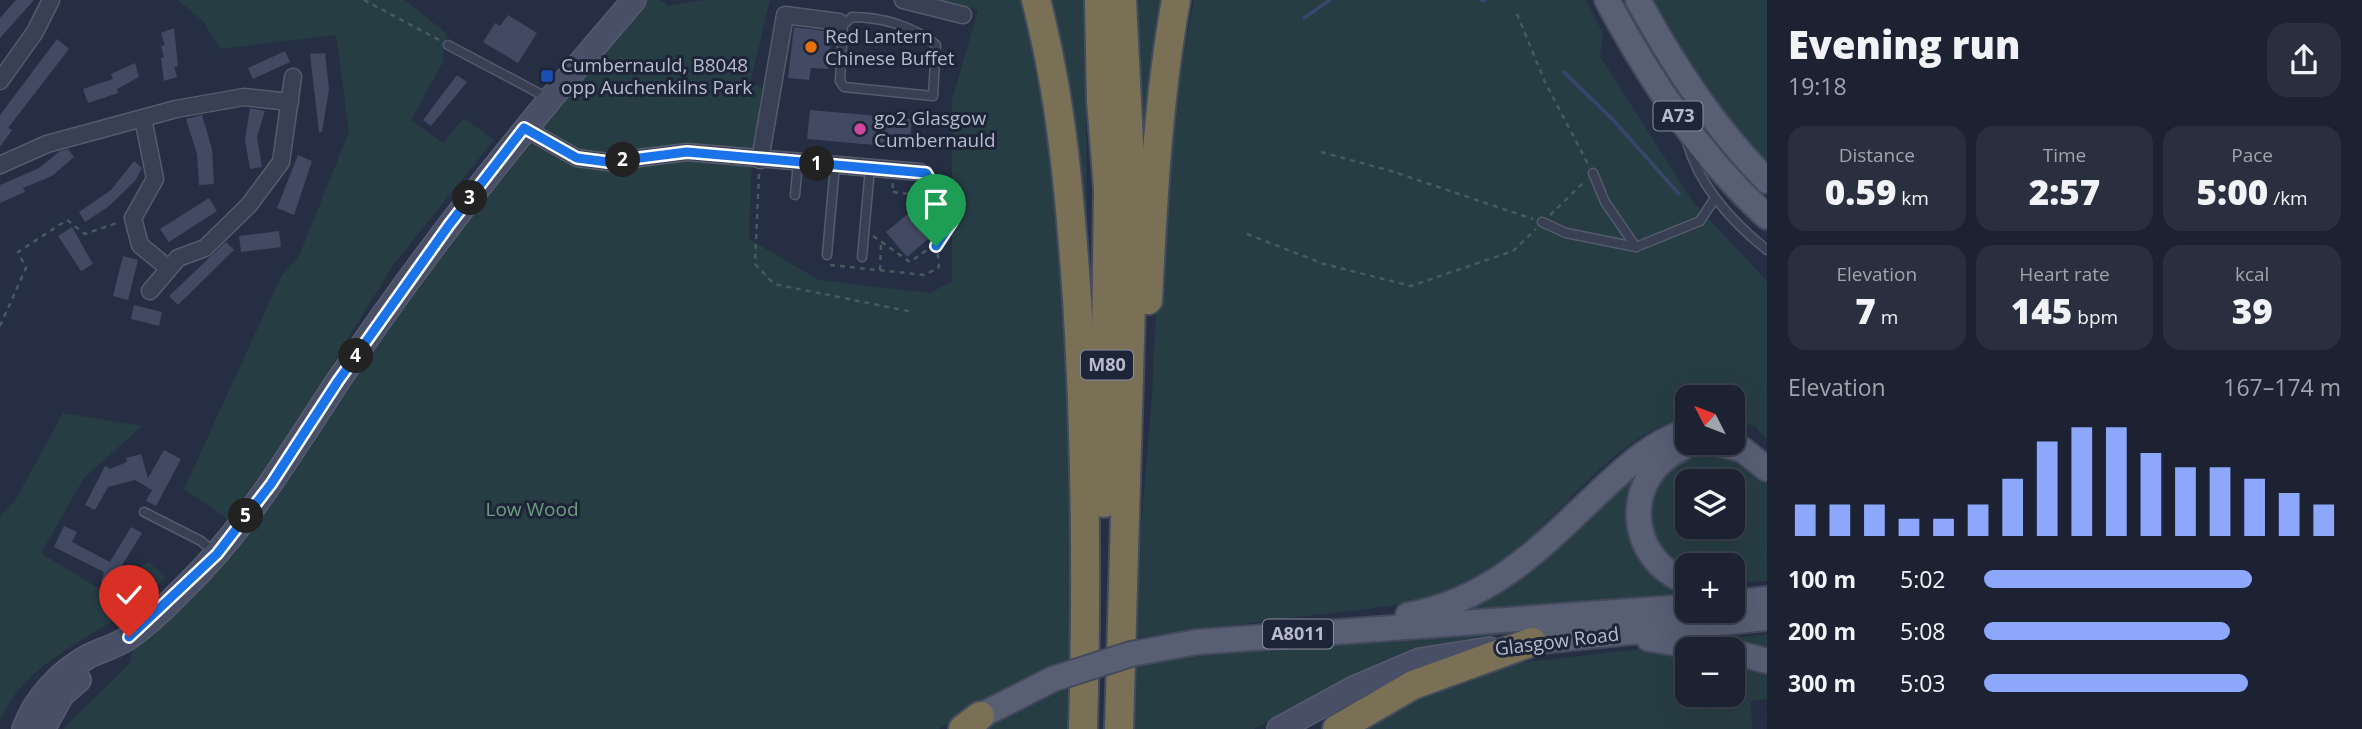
<!DOCTYPE html>
<meta charset="utf-8">
<style>
:root{--surface:#1c2232;--page:#292f3e;--text:#f1f3f6;--muted:#a0a4ac;--line:#3a3f4d;--accent:#8ca7fc}
body{margin:0;font-family:"Open Sans",sans-serif;background:var(--page);color:var(--text);height:100vh;display:flex;flex-direction:column;font-size:26px;white-space:nowrap}
*{box-sizing:border-box;margin:0}
p{font-size:23px;color:var(--muted)}
.icon{flex:none;width:38px;height:38px;fill:none;stroke:currentColor;stroke-width:2;stroke-linecap:round;stroke-linejoin:round}
.map{position:relative;flex:1;overflow:hidden}
.drawer{display:flex;flex-direction:column;background:var(--surface);width:595px}
.drawer>*{flex:none}
.needle{width:46px;rotate:312deg}
.controls{position:absolute;left:1675px;top:385px;display:grid;gap:14px}
.controls a{display:grid;place-items:center;width:70px;height:70px;border-radius:14px;background:var(--surface);box-shadow:0 7px 28px #0002,0 0 0 2px var(--line);font-size:35px}
.pin{position:absolute;display:grid;place-items:center;width:60px;height:60px;color:#fff;margin:-72px -30px;border-radius:50% 50% 50% 0;rotate:-45deg;box-shadow:0 0 7px #0007}
.pin .icon{rotate:45deg}
.km{position:absolute;width:35px;height:35px;margin:-18px;border-radius:50%;background:#222;color:#fff;font-size:19px;line-height:35px;text-align:center}
.round{display:grid;place-items:center;flex:none;width:74px;height:74px;border-radius:21px;background:var(--page)}
.overview{display:flex;align-items:center;justify-content:space-between;height:119px;padding:0 21px}
h1{font-size:38px;font-weight:800;line-height:52px}
.stats{display:grid;grid-template-columns:repeat(3,1fr);gap:10px;height:119px;padding:7px 21px}
.stats div{display:grid;align-content:center;border-radius:18px;background:var(--page);text-align:center}
.stats b{font-size:35px;font-weight:800}
.stats small{font-size:19px;font-weight:400}
.stats p{font-size:19px}
.chart{height:196px;padding:14px 21px}
.chart p{display:flex;justify-content:space-between}
.chart svg{width:100%;height:126px;margin-top:7px;stroke:var(--accent);stroke-width:6}
ul{padding:0 21px;list-style:none;font-size:23px}
li{display:grid;grid-template-columns:112px 84px 1fr;align-items:center;height:52px}
li i{height:18px;border-radius:9px;background:var(--accent)}
main{display:flex;flex:1;min-height:0}
.map>svg:first-child{display:block}
.green{fill:#273d44;fill-rule:evenodd}
.lines{fill:none;stroke-linecap:round;stroke-linejoin:round}
.stream{stroke:#38466b;stroke-width:3.5}
.building{fill:#424a63}
.service-casing{stroke:#555b6d;stroke-width:11}
.minor-casing{stroke:#555b6d;stroke-width:19}
.secondary-casing{stroke:#555b6d;stroke-width:26}
.primary-casing{stroke:#43495c;stroke-width:28}
.motorway-casing{stroke:#444b5d;stroke-width:32}
.path{stroke:#465a60;stroke-width:2.5;stroke-dasharray:5 5;stroke-linecap:butt}
.service{stroke:#3a4053;stroke-width:8}
.minor{stroke:#3a4053;stroke-width:16}
.secondary{stroke:#484f66;stroke-width:23}
.primary{stroke:#585f73;stroke-width:24}
.motorway{stroke:#797056;stroke-width:28}
.primary-bridge-casing{stroke:#43495c;stroke-width:28;stroke-linecap:butt}
.primary-bridge{stroke:#585f73;stroke-width:24}
.route-casing{stroke:#fff;stroke-width:14}
.route{stroke:#1a73e8;stroke-width:9}
.food-dot{fill:#e8710a;stroke:#1e2538;stroke-width:2.5}
.transit-dot{fill:#1a4fb4;stroke:#1e2538;stroke-width:2.5}
.hotel-dot{fill:#d1479c;stroke:#1e2538;stroke-width:2.5}
.labels{text-anchor:middle;stroke-width:6;stroke-linejoin:round;paint-order:stroke}
.shield{fill:#1e2538;stroke:#898fa0;stroke-width:2}
.shield-label{font-size:18px;font-weight:bold;fill:#b7bccc}
.poi-label{font-size:19px;fill:#b7bccc;stroke:#1e2538;text-anchor:start}
.park-label{font-size:19px;fill:#6d9e7f;stroke:#1e2538}
.street-label{font-size:19px;fill:#b7bccc;stroke:#1e2538}
</style>
<main>
<div class="map">
<svg width="1767" height="729" viewBox="0 0 1767 729">
<rect width="100%" height="100%" fill="#252e43"/>
<g class="green">
<path d="M177,0h228l41,33 -3,29 -32,58 32,23 21,-25 30,22 -100,124 -58,94 -17,35 -91,126 -44,-30 97,-212 18,-21 50,-124 -13,-97 -116,14 -17,-28z"/>
<path d="M646,0h14l8,6 36,-6h66l-20,84 12,3 -11,90 -2,62 70,41 111,13 22,-12v-181l26,-90 -36,-10h82c9,48 22,97 28,145 22,170 24,342 19,513l-79,37 -53,34h-876l67,-66 4,-16 176,-203 150,-223 43,-51 12,-9 22,-33z"/>
<path d="M1043,0h42l3,326z"/>
<path d="M1138,0h23l-11,69 -8,117h-4z"/>
<path d="M1194,0h392l17,33 -3,23 93,146 74,79v158l-12,-13 -22,-5 -1,-24h-45v23c-65,4 -139,112 -192,148 -56,38 -124,40 -189,48 -58,7 -116,15 -174,22l20,-244 11,-237z"/>
<path d="M1644,0h123v169l-36,-36z"/>
<path d="M63,413l79,13 -58,52 -43,75 62,38 46,-29 16,16c-12,11 -24,23 -37,32 -44,32 -107,57 -128,111v-205l16,-17z"/>
<path d="M1706,454l35,3 26,27v97l-34,1 -1,-17h-45v7c-15,-13 -35,-31 -39,-52 -1,-5 2,-12 3,-17 5,-35 21,-45 55,-49zM1687,481h45v46h-45z"/>
<path d="M1645,462l-13,21 -4,18 59,92 -231,21z"/>
<path d="M1522,625l-1,7 -91,14 -70,26 -106,57h-128l5,-63 105,-19z"/>
<path d="M1767,634v65l-16,2 1,28h-402l82,-42 71,-22zM1687,649h45v46h-45z"/>
<path d="M1071,683l-1,46h-94z"/>
</g>
<g class="lines">
<g class="stream">
<path d="M1481,0l4,1"/>
<path d="M1304,18l26,-18"/>
<path d="M1564,72l51,50 64,72"/>
</g>
</g>
<g class="building">
<path d="M16,0h18l-34,38v-20z"/>
<path d="M508,15l29,18 -19,30 -35,-21 12,-19 5,3z"/>
<path d="M794,27l38,5 -4,37 -17,-1 -2,12 -21,-2z"/>
<path d="M174,28l4,38 -12,4 8,-3 3,10 -13,4 -3,-23 3,-1 -3,-11 4,-1 -4,-12z"/>
<path d="M57,39l12,10 -61,79 4,2 -12,17v-32z"/>
<path d="M285,51l5,11 -37,17 -5,-11z"/>
<path d="M325,53l4,36 -7,43h-3l-9,-78z"/>
<path d="M135,63l4,14 -22,12 1,4 -30,10 -5,-14 30,-10 -2,-5z"/>
<path d="M457,75l10,7 -36,44 -8,-6z"/>
<path d="M250,108l15,3 -8,26 5,30 -12,2 -5,-29z"/>
<path d="M810,110l102,9 -3,29 -102,-9z"/>
<path d="M202,115l10,34 2,35 -15,1 -2,-31 -11,-35z"/>
<path d="M68,149l6,8 -22,19 -29,12 2,4 -25,11v-18l39,-17 21,-17z"/>
<path d="M298,155l14,6 -18,54 -17,-7z"/>
<path d="M134,161l8,7 -7,13 -27,26 -23,15 -6,-10 32,-22z"/>
<path d="M929,196l20,25 -42,36 -21,-25z"/>
<path d="M209,198l8,13 -48,31 -9,-13z"/>
<path d="M72,227l21,37 -12,7 -23,-35z"/>
<path d="M279,231l2,16 -40,5 -2,-16z"/>
<path d="M226,242l8,8 -56,55 -9,-9z"/>
<path d="M123,256l15,4 -10,40 -15,-4z"/>
<path d="M134,305l28,7 -3,14 -28,-7z"/>
<path d="M164,450l17,9 -25,47 -10,-5 6,-11 -17,-10 -27,7 -13,23 -10,-5 20,-39 5,3 17,-7 -1,-4 15,-4 7,24z"/>
<path d="M64,526l13,6 -5,10 38,20 21,-35 11,6 -33,53 -8,-4 3,-10 -50,-25z"/>
</g>
<g class="lines">
<defs>
<g id="service">
<path d="M839,22l4,3 -3,56 4,6 89,9 3,-51c-22,-19 -55,-28 -84,-28l-9,8"/>
<path d="M448,45l100,53"/>
<path d="M1687,142c12,43 45,80 80,108"/>
<path d="M1593,173l12,29 31,45"/>
<path d="M795,195l3,-33"/>
<path d="M1542,222l24,11 70,14 64,-26 15,-23"/>
<path d="M827,255l8,-90"/>
<path d="M862,257l8,-89"/>
<path d="M144,512l57,29 13,11"/>
</g>
<g id="minor">
<path d="M903,0l60,15"/>
<path d="M0,81l35,-49 16,-32"/>
<path d="M143,118l12,61 -22,39 7,27 28,23"/>
<path d="M524,128l53,30 31,4 79,-10 233,20"/>
<path d="M760,160l25,-145 54,7"/>
<path d="M0,165l47,-21 129,-35 68,-12 46,5"/>
<path d="M150,291l28,-33 27,-10 44,-43 32,-43 12,-85"/>
</g>
<g id="secondary">
<path d="M24,729c11,-31 36,-57 65,-73 13,-6 27,-10 39,-18 21,-14 41,-35 59,-53 61,-60 105,-134 151,-204 89,-134 191,-259 296,-381"/>
<path d="M43,729l19,-34 17,-15"/>
<path d="M1279,729l75,-41 66,-28 70,-11"/>
</g>
<g id="primary">
<path d="M1607,0c43,80 93,156 160,217"/>
<path d="M1638,0c36,66 76,127 129,181"/>
<path d="M1718,443l25,7 24,19"/>
<path d="M1682,448c-60,28 -57,110 5,134"/>
<path d="M1732,603l35,-4"/>
<path d="M1408,615c80,-14 131,-65 187,-119 28,-26 55,-53 92,-65"/>
<path d="M1649,639l62,10"/>
<path d="M1197,642l490,-35"/>
<path d="M1532,642l235,-24"/>
<path d="M1732,652l35,9"/>
<path d="M980,716l73,-37"/>
</g>
<g id="motorway">
<path d="M1036,0c26,99 34,198 41,299 9,144 10,286 6,430"/>
<path d="M1099,0l2,101 7,88 -4,314"/>
<path d="M1148,300c5,-101 10,-200 28,-300"/>
<path d="M963,729l17,-13"/>
<path d="M1119,729l12,-425v-120l-9,-184"/>
<path d="M1337,729l76,-44 119,-43"/>
</g>
</defs>
<use href="#service" class="service-casing"/>
<use href="#minor" class="minor-casing"/>
<use href="#secondary" class="secondary-casing"/>
<use href="#primary" class="primary-casing"/>
<use href="#motorway" class="motorway-casing"/>
<g class="path">
<path d="M364,0l77,41"/>
<path d="M1517,14l28,68 43,82"/>
<path d="M1321,152l70,19 142,48"/>
<path d="M759,174l-4,90 19,20 139,28"/>
<path d="M893,183l-1,9 17,2 6,14"/>
<path d="M1550,215l36,-35"/>
<path d="M1247,234l77,30 87,22 102,-35 23,-22"/>
<path d="M873,236l37,26 25,-18"/>
<path d="M929,238l7,8 17,-26 -23,-41"/>
<path d="M830,265l95,10 14,-8 -2,-21"/>
<path d="M880,270l1,-27"/>
<path d="M0,326l26,-58 -8,-16 49,-32 18,14 35,-12"/>
</g>
<use href="#service" class="service"/>
<use href="#minor" class="minor"/>
<use href="#secondary" class="secondary"/>
<use href="#primary" class="primary"/>
<use href="#motorway" class="motorway"/>
<defs>
<path id="primary-bridge" d="M1053,679l78,-25 66,-12"/>
</defs>
<use href="#primary-bridge" class="primary-bridge-casing"/>
<use href="#primary-bridge" class="primary-bridge"/>
</g>
<g class="lines">
<defs>
<path id="route" d="M129,637l88,-83 54,-70 67,-103 111,-156 75,-97 53,30 31,4 79,-10 239,21 27,47 -17,26"/>
</defs>
<use href="#route" class="route-casing"/>
<use href="#route" class="route"/>
</g>
<circle class="food-dot" cx="811" cy="47" r="7"/>
<rect class="transit-dot" x="540" y="69" width="14" height="14" rx="3.5"/>
<circle class="hotel-dot" cx="860" cy="129" r="7"/>
<g class="labels">
<g class="shield">
<rect x="1653.5" y="101.5" width="49" height="29" rx="5"/>
<rect x="1081" y="350.5" width="52" height="29" rx="5"/>
<rect x="1263" y="619.5" width="70" height="29" rx="5"/>
</g>
<g class="shield-label">
<text x="1678" y="122">A73</text>
<text x="1107" y="371">M80</text>
<text x="1298" y="640">A8011</text>
</g>
<g class="poi-label">
<text x="825" y="43">Red Lantern<tspan x="825" dy="22">Chinese Buffet</tspan></text>
<text x="561" y="72">Cumbernauld, B8048<tspan x="561" dy="22">opp Auchenkilns Park</tspan></text>
<text x="874" y="125">go2 Glasgow<tspan x="874" dy="22">Cumbernauld</tspan></text>
</g>
<g class="park-label">
<text x="532" y="516">Low Wood</text>
</g>
<g class="street-label">
<text transform="translate(1557 641) rotate(-7)" y="7">Glasgow Road</text>
</g>
</g>
</svg>
<div class="controls">
<a><svg class="needle" viewBox="-14 -14 28 28"><path d="M0-13l5 13h-10z" fill="#e53935"/><path d="M0 13l5-13h-10z" fill="#a0a4ac"/></svg></a>
<a><svg class="icon" aria-label="layers" viewBox="0 0 24 24"><path d="M12 4l9 5-9 5-9-5zM3 14l9 5 9-5"/></svg></a>
<a>+</a>
<a>−</a>
</div>
<div class="pin" style="left:936px;top:246px;background:#1e9e55"><svg class="icon" aria-label="arrive" viewBox="0 0 24 24"><path d="M6 21V4h12l-3 4 3 4H6"/></svg></div>
<div class="pin" style="left:129px;top:637px;background:#d93025"><svg class="icon" aria-label="check" viewBox="0 0 24 24"><path d="M5 12l5 5 9-10"/></svg></div>
<b class="km" style="left:817px;top:164px">1</b>
<b class="km" style="left:623px;top:160px">2</b>
<b class="km" style="left:470px;top:198px">3</b>
<b class="km" style="left:356px;top:356px">4</b>
<b class="km" style="left:246px;top:516px">5</b>
</div>
<section class="drawer">
<div class="overview"><div><h1>Evening run</h1><p>19:18</p></div><a class="round"><svg class="icon" aria-label="share" viewBox="0 0 24 24"><path d="M12 15V3M7 8l5-5 5 5M5 13v7h14v-7"/></svg></a></div>
<div class="stats">
<div><p>Distance</p><b>0.59<small> km</small></b></div>
<div><p>Time</p><b>2:57</b></div>
<div><p>Pace</p><b>5:00<small> /km</small></b></div>
</div>
<div class="stats">
<div><p>Elevation</p><b>7<small> m</small></b></div>
<div><p>Heart rate</p><b>145<small> bpm</small></b></div>
<div><p>kcal</p><b>39</b></div>
</div>
<div class="chart"><p><span>Elevation</span>167–174 m</p>
<svg viewBox="0 0 160 44" preserveAspectRatio="none"><path d="M5 44V33M15 44V33M25 44V33M35 44V38M45 44V38M55 44V33M65 44V24M75 44V11M85 44V6M95 44V6M105 44V15M115 44V20M125 44V20M135 44V24M145 44V29M155 44V33"/></svg>
</div>
<ul>
<li><b>100 m</b>5:02<i style="width:75%"></i></li>
<li><b>200 m</b>5:08<i style="width:69%"></i></li>
<li><b>300 m</b>5:03<i style="width:74%"></i></li>
</ul>
</section>
</main>
